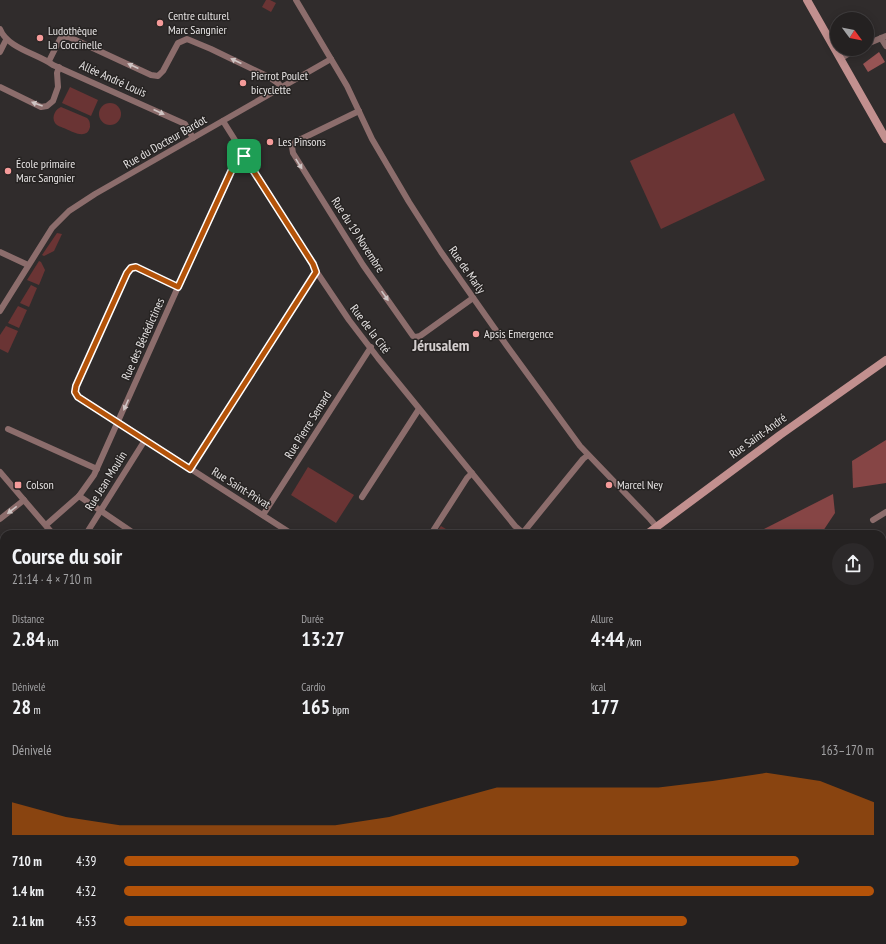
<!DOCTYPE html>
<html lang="fr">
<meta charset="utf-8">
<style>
:root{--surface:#242121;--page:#2c292a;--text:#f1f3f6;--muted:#a3a3a5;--line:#413e3f;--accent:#b45309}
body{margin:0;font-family:"PT Sans Narrow",sans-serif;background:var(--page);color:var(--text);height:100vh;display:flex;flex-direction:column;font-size:15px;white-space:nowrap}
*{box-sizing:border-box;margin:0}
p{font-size:13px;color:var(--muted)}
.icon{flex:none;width:22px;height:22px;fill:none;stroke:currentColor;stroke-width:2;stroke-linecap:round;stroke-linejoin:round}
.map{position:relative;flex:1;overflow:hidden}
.drawer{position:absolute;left:0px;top:530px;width:886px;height:414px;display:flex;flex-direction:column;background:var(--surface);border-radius:12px 12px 0 0;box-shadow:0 2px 10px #0003,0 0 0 1px var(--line)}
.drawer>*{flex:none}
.needle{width:26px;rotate:122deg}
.tools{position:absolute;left:830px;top:12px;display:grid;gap:8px}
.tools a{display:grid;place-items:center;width:44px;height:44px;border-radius:50%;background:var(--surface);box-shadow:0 2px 10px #0003,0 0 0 1px var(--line);font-size:20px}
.pin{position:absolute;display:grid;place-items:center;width:34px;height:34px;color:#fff;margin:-17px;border-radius:8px;box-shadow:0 2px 6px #0006}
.round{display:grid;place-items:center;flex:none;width:42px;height:42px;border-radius:21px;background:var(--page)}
.overview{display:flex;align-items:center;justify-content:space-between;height:68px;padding:0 12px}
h1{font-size:22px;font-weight:700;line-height:30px}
.metrics{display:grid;grid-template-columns:repeat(3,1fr);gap:6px;height:68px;padding:4px 12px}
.metrics div{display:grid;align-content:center}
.metrics b{font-size:20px;font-weight:700}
.metrics small{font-size:11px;font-weight:400}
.metrics p{font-size:11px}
.chart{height:112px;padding:8px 12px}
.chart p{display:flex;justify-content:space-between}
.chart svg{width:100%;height:72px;margin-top:4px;fill:var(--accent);opacity:.7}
ul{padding:0 12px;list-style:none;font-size:13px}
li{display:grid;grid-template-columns:64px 48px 1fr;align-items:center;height:30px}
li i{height:10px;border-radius:5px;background:var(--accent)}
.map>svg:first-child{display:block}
.green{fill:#6a3434}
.forest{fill:#864545}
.water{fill:#975454}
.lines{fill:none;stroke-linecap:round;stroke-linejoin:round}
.street{stroke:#8c6d6c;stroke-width:6}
.secondary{stroke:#c2908f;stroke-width:8}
.rail{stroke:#a29e9e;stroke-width:2.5;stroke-dasharray:8 4;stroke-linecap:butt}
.oneway{fill:#cfc5c4}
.route-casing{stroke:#fff;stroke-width:8}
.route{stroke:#b45309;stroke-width:5}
.poi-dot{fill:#f59b9a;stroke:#262322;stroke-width:1.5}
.labels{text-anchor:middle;stroke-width:3;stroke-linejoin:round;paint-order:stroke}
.poi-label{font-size:12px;fill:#e5e2e2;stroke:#262322;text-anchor:start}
.street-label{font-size:12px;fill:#e5e2e2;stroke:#262322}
.district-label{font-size:16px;font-weight:bold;fill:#d4cfcf;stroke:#262322}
</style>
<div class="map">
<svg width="886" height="944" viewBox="0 0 886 944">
<rect width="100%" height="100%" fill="#302c2c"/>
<g class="green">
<path d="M266,0h4l6,3 -5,9 -9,-5z"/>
<path d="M70,87l28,13 -7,16 -29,-13z"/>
<circle cx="110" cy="114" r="11"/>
<path d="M61,107l26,11c3,3 3,5 3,9 -3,13 -17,5 -24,2 -4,-2 -9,-3 -11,-6 -4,-7 1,-14 6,-16z"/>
<path d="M734,113l31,67 -104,49 -31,-68z"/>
<path d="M57,233l5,1 -8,17 -10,5 -2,-1z"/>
<path d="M39,261l2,1 4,8 -6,15 -12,-5z"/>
<path d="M31,285l6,3 -8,19 -9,-4z"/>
<path d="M18,306l9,4 -8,18 -11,-5z"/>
<path d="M6,326l12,5 -10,22 -8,-4v-14z"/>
<path d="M308,467l46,28 -18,28 -45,-28z"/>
<path d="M441,526l13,8h-19z"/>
<path d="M0,852l4,2v86h60l1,4h-65z"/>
</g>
<g class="forest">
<path d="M886,440v43l-33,5 -1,-27z"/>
<path d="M833,494l2,19 -14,21h-55l-2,-5z"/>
</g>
<path class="water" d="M879,52l6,10 -17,10 -5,-8z"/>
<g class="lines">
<g class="street">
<path d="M296,0l51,86 25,53 37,63 32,50 66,94 73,100 70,73 6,7 3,8"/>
<path d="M0,29c7,19 38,25 53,36l132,59 8,14"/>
<path d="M881,38l5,8"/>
<path d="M867,44l19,-8"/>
<path d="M0,52l6,-12"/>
<path d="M840,59l16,-10"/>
<path d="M49,61l11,-22 4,-2h5l82,38 7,1 5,-5 15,-28 9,-4 24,10 58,28 10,7 2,4"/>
<path d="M0,87l41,20 6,-1 6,-5 5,-14 -1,-14 2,-6"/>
<path d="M359,111l-64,31 -3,5 1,6 70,112 50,71 3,1 4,-1 53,-38"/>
<path d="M223,121l90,143 3,7 33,49 29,38 137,168 8,7"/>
<path d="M0,252l28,13"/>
<path d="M178,287l-42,-20 -5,2 -4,4 -51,113 -1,6 4,5 213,137"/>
<path d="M0,311l52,-83 17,-17 26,-17 236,-135"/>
<path d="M8,429l89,40"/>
<path d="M190,469l126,-198"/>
<path d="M0,472l53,62"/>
<path d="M79,496l56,38"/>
<path d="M362,497l57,-88"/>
<path d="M263,515l108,-168"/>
<path d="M0,519l24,-19"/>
<path d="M873,520l13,-8"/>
<path d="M46,525l33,-29 15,-21 84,-188 57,-122 9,-9"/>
<path d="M86,534l59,-94"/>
<path d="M431,534l36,-56 5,-5"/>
<path d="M522,534l61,-75 5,-4"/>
<path d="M0,715l4,2"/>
<path d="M0,840l4,3"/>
<path d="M139,940l5,4"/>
<path d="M427,944l3,-4"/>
</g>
<g class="secondary">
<path d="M807,0l79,139"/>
<path d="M647,534l133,-99 106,-75"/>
<path d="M359,944l2,-4"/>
</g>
<g class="rail">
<path d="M882,859l4,-6"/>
<path d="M882,869l4,-6"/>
<path d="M822,944l3,-4"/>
</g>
</g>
<defs><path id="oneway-solid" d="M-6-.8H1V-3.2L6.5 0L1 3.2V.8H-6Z"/></defs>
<g class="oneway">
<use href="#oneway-solid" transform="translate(236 61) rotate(-155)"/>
<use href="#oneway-solid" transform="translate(133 66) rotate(-155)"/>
<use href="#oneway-solid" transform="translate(37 104) rotate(-160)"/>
<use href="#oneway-solid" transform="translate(159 112) rotate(25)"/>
<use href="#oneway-solid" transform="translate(299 164) rotate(58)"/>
<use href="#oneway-solid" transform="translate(385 296) rotate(55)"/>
<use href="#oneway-solid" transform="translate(126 405) rotate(114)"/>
<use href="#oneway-solid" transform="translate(12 510) rotate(142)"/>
</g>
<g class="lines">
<defs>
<path id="route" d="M244,156l69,108 3,8 -126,197 -112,-72 -3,-5 1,-6 51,-113 4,-5 5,-1 42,20 56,-122z"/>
</defs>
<use href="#route" class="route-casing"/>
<use href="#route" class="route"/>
</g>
<g class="poi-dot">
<circle cx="160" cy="23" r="4"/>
<circle cx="40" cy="38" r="4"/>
<circle cx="243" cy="83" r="4"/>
<circle cx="270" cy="142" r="4"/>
<circle cx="8" cy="171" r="4"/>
<circle cx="476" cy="334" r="4"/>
<rect x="14" y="481" width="8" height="8" rx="2"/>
<circle cx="609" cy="485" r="4"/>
</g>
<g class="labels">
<g class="poi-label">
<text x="168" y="20">Centre culturel<tspan x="168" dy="14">Marc Sangnier</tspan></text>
<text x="48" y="35">Ludothèque<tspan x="48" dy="14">La Coccinelle</tspan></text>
<text x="251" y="80">Pierrot Poulet<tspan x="251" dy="14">bicyclette</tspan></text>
<text x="278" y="146">Les Pinsons</text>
<text x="16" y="168">École primaire<tspan x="16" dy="14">Marc Sangnier</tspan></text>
<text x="484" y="338">Apsis Emergence</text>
<text x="26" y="489">Colson</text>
<text x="617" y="489">Marcel Ney</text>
</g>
<g class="street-label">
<text transform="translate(113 79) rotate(24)" y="4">Allée André Louis</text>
<text transform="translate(165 142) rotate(-30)" y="4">Rue du Docteur Bardot</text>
<text transform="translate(358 235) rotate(57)" y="4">Rue du 19 Novembre</text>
<text transform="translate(467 270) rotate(55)" y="4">Rue de Marly</text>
<text transform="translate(370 329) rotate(53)" y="4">Rue de la Cité</text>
<text transform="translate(143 339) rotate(-66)" y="4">Rue des Bénédictines</text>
<text transform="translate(308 425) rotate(-58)" y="4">Rue Pierre Semard</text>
<text transform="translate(758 436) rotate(-36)" y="4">Rue Saint-André</text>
<text transform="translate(106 481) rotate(-58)" y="4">Rue Jean Moulin</text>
<text transform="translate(241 488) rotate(32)" y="4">Rue Saint-Privat</text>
</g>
<g class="district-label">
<text x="441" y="351">Jérusalem</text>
</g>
</g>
</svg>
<div class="tools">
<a><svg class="needle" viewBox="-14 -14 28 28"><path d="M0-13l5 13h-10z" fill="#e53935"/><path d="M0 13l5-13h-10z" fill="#a3a3a5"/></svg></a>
</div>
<div class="pin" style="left:244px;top:156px;background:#1e9e55"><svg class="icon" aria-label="arrive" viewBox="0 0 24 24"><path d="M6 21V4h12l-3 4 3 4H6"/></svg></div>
<section class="drawer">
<div class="overview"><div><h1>Course du soir</h1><p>21:14 · 4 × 710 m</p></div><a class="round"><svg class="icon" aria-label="share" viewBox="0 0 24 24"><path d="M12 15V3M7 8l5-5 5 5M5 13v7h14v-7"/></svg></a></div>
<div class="metrics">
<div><p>Distance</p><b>2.84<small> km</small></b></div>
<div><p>Durée</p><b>13:27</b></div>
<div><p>Allure</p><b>4:44<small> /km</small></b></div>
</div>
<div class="metrics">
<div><p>Dénivelé</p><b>28<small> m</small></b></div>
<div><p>Cardio</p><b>165<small> bpm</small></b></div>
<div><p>kcal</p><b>177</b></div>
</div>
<div class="chart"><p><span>Dénivelé</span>163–170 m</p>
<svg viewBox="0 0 160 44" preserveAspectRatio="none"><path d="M0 44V24L10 33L20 38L30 38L40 38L50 38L60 38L70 33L80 24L90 15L100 15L110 15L120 15L130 11L140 6L150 11L160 24V44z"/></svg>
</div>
<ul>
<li><b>710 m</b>4:39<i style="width:90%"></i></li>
<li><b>1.4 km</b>4:32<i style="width:100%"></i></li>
<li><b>2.1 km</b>4:53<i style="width:75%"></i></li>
</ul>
</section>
</div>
